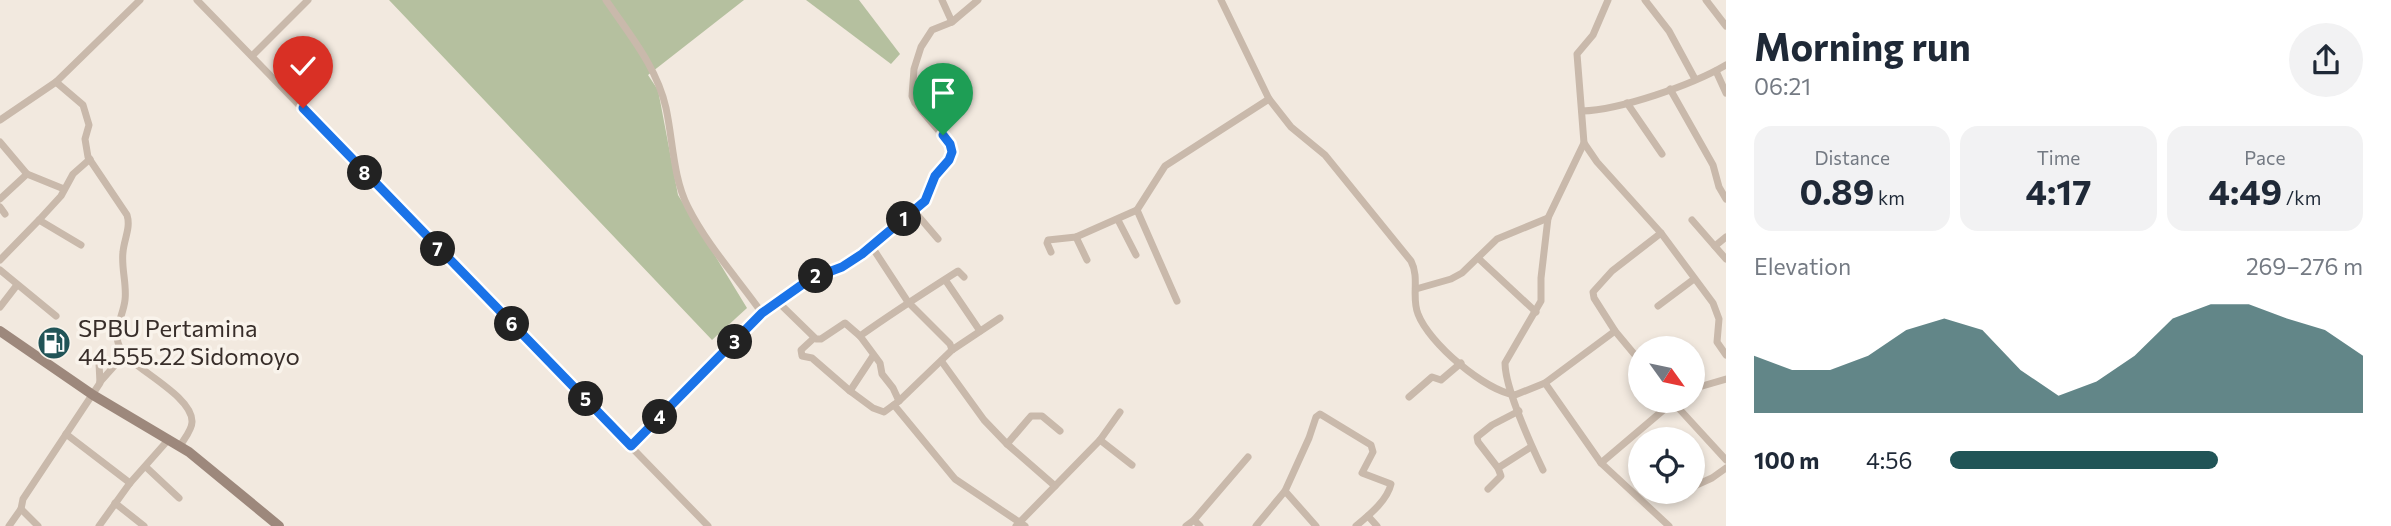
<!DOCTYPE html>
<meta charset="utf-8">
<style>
:root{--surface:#fff;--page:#f2f2f3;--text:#1f2937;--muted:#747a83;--accent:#215457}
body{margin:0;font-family:Commissioner,sans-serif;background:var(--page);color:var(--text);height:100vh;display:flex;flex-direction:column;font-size:26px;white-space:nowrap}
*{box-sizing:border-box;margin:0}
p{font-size:23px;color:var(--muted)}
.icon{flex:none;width:38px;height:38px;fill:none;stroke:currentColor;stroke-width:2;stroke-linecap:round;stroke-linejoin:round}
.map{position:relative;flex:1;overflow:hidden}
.panel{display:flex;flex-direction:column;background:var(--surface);width:665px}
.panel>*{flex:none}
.needle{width:46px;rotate:123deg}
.controls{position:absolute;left:1628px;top:336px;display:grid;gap:14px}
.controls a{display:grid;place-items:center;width:77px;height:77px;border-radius:50%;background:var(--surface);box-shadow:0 4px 10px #0003;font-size:35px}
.pin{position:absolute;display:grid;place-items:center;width:60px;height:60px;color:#fff;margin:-72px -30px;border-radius:50% 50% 50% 0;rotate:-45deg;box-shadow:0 0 7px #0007}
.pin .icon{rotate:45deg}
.km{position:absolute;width:35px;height:35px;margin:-18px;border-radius:50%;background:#222;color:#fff;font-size:19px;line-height:35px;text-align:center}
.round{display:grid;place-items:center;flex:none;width:74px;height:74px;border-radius:37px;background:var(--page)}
.headline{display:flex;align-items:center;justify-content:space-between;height:119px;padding:0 28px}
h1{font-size:38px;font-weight:700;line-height:52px}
.metrics{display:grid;grid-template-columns:repeat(3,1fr);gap:10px;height:119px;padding:7px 28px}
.metrics div{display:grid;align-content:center;border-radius:18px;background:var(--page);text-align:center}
.metrics b{font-size:35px;font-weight:700}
.metrics small{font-size:19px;font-weight:400}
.metrics p{font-size:19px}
.chart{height:196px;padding:14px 28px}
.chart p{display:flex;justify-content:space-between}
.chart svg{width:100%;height:126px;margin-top:7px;fill:var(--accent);opacity:.7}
ul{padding:0 28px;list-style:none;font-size:23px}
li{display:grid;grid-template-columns:112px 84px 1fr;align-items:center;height:52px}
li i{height:18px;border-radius:9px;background:var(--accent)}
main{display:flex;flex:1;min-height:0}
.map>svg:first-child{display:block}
.green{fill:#b5c09f}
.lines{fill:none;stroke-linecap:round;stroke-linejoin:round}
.street{stroke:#c9b9ab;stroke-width:7}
.secondary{stroke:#9d887c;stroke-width:10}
.route-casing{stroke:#fff;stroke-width:14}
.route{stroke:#1a73e8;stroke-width:9}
.labels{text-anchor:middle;stroke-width:7;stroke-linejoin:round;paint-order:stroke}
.poi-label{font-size:24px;fill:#382e2a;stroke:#f9f3eb;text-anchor:start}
</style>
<main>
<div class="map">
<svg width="1726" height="526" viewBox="0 0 1726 526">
<rect width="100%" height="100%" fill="#f2e9df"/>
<g class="green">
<path d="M389,0h355l-96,75 10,15 20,105 69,113 -35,32z"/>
<path d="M806,0h53l41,54 -9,10z"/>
</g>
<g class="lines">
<g class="street">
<path d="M197,0l511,526"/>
<path d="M606,0c23,34 51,67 60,108 7,32 7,70 22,99 19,38 50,72 74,106"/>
<path d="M942,0l10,22"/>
<path d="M1221,0l48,99 22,28 34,28 86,106c9,17 0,36 7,53 11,29 66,76 97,81l30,-12 70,-52"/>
<path d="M1608,0l-15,35 -16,19 7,89 13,19 64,71 52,70 6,16 -2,23 9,13"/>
<path d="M1645,0l24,31 26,48"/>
<path d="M1706,0l20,26"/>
<path d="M252,56l56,-56"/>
<path d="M1716,71l10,22"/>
<path d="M56,82l27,23 6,20 -4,14 3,18 39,58c4,13 -3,24 -4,37 -2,16 4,32 2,48 -2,18 -15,33 -3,51 12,18 71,45 70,71 0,8 -8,17 -12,24"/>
<path d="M1670,89l43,76 6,22 7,12"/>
<path d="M1627,103l35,51"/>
<path d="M1582,111c38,-1 110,-26 144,-46"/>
<path d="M0,120l56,-38 84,-82"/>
<path d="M0,142l27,32 -27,25"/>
<path d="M27,174l37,15"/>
<path d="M0,207l5,7"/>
<path d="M1137,210l40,91"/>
<path d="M914,211l24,28"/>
<path d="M39,220l42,25"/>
<path d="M1118,220l18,35"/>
<path d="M1692,220l34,39"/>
<path d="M1076,237l11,23"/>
<path d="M1715,246l11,-9"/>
<path d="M872,247l36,55 42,42 2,6"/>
<path d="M1051,252l-4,-9 1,-3 28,-3 61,-27 28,-44 104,-67"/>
<path d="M1478,258l58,54"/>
<path d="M0,260l39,-40 22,-24 12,-22 17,-15"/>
<path d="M0,270l56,46"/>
<path d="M946,281l34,50"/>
<path d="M1416,289l35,-10 11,-6 35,-34 51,-21"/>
<path d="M777,301l39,38h5l24,-16 15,13"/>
<path d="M1658,306l36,-27"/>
<path d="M0,307l17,-22"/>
<path d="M814,338l-13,12 1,6 10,2 38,33 23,17 11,4 15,-11 53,-51 48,-32"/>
<path d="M1640,361l-25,-30 -21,-33 -1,-6 19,-21 49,-38"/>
<path d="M942,362l42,58 23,24 48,42"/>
<path d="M100,382l25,-28"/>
<path d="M1545,383l56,80 68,63"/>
<path d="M1692,389l34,-10"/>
<path d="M850,391l23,-35"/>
<path d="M1409,397l23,-20 9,3 20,-17"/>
<path d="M899,401l-6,-13 -11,-14 -2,-11 -20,-27c32,-23 65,-44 98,-65l6,6"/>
<path d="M1672,401l54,59"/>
<path d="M894,405l61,74 70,47"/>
<path d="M66,434l64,49"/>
<path d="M1100,440l32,25"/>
<path d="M1007,444l24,-28h11l18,15"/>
<path d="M631,446l131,-133 48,-34 31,-13 21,-12 63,-53 4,-6 6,-19 14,-16 3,-8 -2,-8 -35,-41 -3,-7 2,-27 7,-22 11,-17 20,-8 26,-22"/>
<path d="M1601,463l73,-62"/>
<path d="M146,467l33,31"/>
<path d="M1498,468l33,-21"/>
<path d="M1543,470c-11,-23 -38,-82 -38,-107l36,-62v-23l7,-60 36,-75"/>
<path d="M1692,487l20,-9 14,-10"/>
<path d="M1488,489l13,-13 -3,-8 -20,-26 -1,-5 15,-12 27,-14"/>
<path d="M1285,491l31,35"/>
<path d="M115,503l29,23"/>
<path d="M21,509l17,17"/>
<path d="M1368,516l9,10"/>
<path d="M1194,520l54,-63"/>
<path d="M9,526l12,-17 2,-10 77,-116 -1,-20"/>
<path d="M99,526l31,-43 39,-44"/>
<path d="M1016,526l84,-86 20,-28"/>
<path d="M1186,526l8,-6 6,6"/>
<path d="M1256,526l29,-35 24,-53 7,-21 4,-3 51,31 2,7 -11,21 29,11c-4,17 -22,31 -35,42"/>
</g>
<path class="secondary" d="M0,331l93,64 96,57 90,74"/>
</g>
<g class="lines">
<defs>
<path id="route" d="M303,108l328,338 131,-133 48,-34 32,-12 20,-13 63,-53 10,-25 14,-16 3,-8 -2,-8 -7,-9"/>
</defs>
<use href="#route" class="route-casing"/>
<use href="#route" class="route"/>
</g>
<defs>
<symbol id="fuel-disc" viewBox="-11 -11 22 22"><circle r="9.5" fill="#215457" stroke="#f9f3eb"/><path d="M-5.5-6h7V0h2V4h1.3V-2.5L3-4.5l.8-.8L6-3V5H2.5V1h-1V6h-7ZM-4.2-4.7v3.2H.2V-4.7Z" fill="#fff"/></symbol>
</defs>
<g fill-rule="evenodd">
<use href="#fuel-disc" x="35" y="324" width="38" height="38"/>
</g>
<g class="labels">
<g class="poi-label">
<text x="78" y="337">SPBU Pertamina<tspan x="78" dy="28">44.555.22 Sidomoyo</tspan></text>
</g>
</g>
</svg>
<div class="controls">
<a><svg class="needle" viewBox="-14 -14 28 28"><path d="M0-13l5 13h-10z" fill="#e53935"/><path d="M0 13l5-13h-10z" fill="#747a83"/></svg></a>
<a><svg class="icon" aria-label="locate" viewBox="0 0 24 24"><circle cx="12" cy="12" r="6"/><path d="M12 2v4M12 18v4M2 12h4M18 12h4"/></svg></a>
</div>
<div class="pin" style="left:943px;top:135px;background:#1e9e55"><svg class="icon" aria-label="arrive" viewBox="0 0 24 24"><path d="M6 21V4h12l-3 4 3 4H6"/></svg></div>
<div class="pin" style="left:303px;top:108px;background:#d93025"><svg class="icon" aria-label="check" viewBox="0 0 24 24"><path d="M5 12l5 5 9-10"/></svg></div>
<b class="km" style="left:904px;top:219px">1</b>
<b class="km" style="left:816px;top:276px">2</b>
<b class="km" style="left:735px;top:342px">3</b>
<b class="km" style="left:660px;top:417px">4</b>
<b class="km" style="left:586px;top:399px">5</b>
<b class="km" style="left:512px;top:324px">6</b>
<b class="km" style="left:438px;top:249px">7</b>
<b class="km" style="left:365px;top:173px">8</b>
</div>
<section class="panel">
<div class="headline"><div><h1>Morning run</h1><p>06:21</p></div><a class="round"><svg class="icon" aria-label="share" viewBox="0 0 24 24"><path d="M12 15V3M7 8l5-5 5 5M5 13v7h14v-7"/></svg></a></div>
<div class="metrics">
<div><p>Distance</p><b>0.89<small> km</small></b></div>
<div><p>Time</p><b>4:17</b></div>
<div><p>Pace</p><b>4:49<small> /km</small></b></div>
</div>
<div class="chart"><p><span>Elevation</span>269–276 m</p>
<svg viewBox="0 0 160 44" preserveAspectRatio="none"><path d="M0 44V24L10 29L20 29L30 24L40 15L50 11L60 15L70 29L80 38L90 33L100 24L110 11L120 6L130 6L140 11L150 15L160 24V44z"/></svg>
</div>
<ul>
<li><b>100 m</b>4:56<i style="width:65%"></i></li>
</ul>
</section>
</main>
